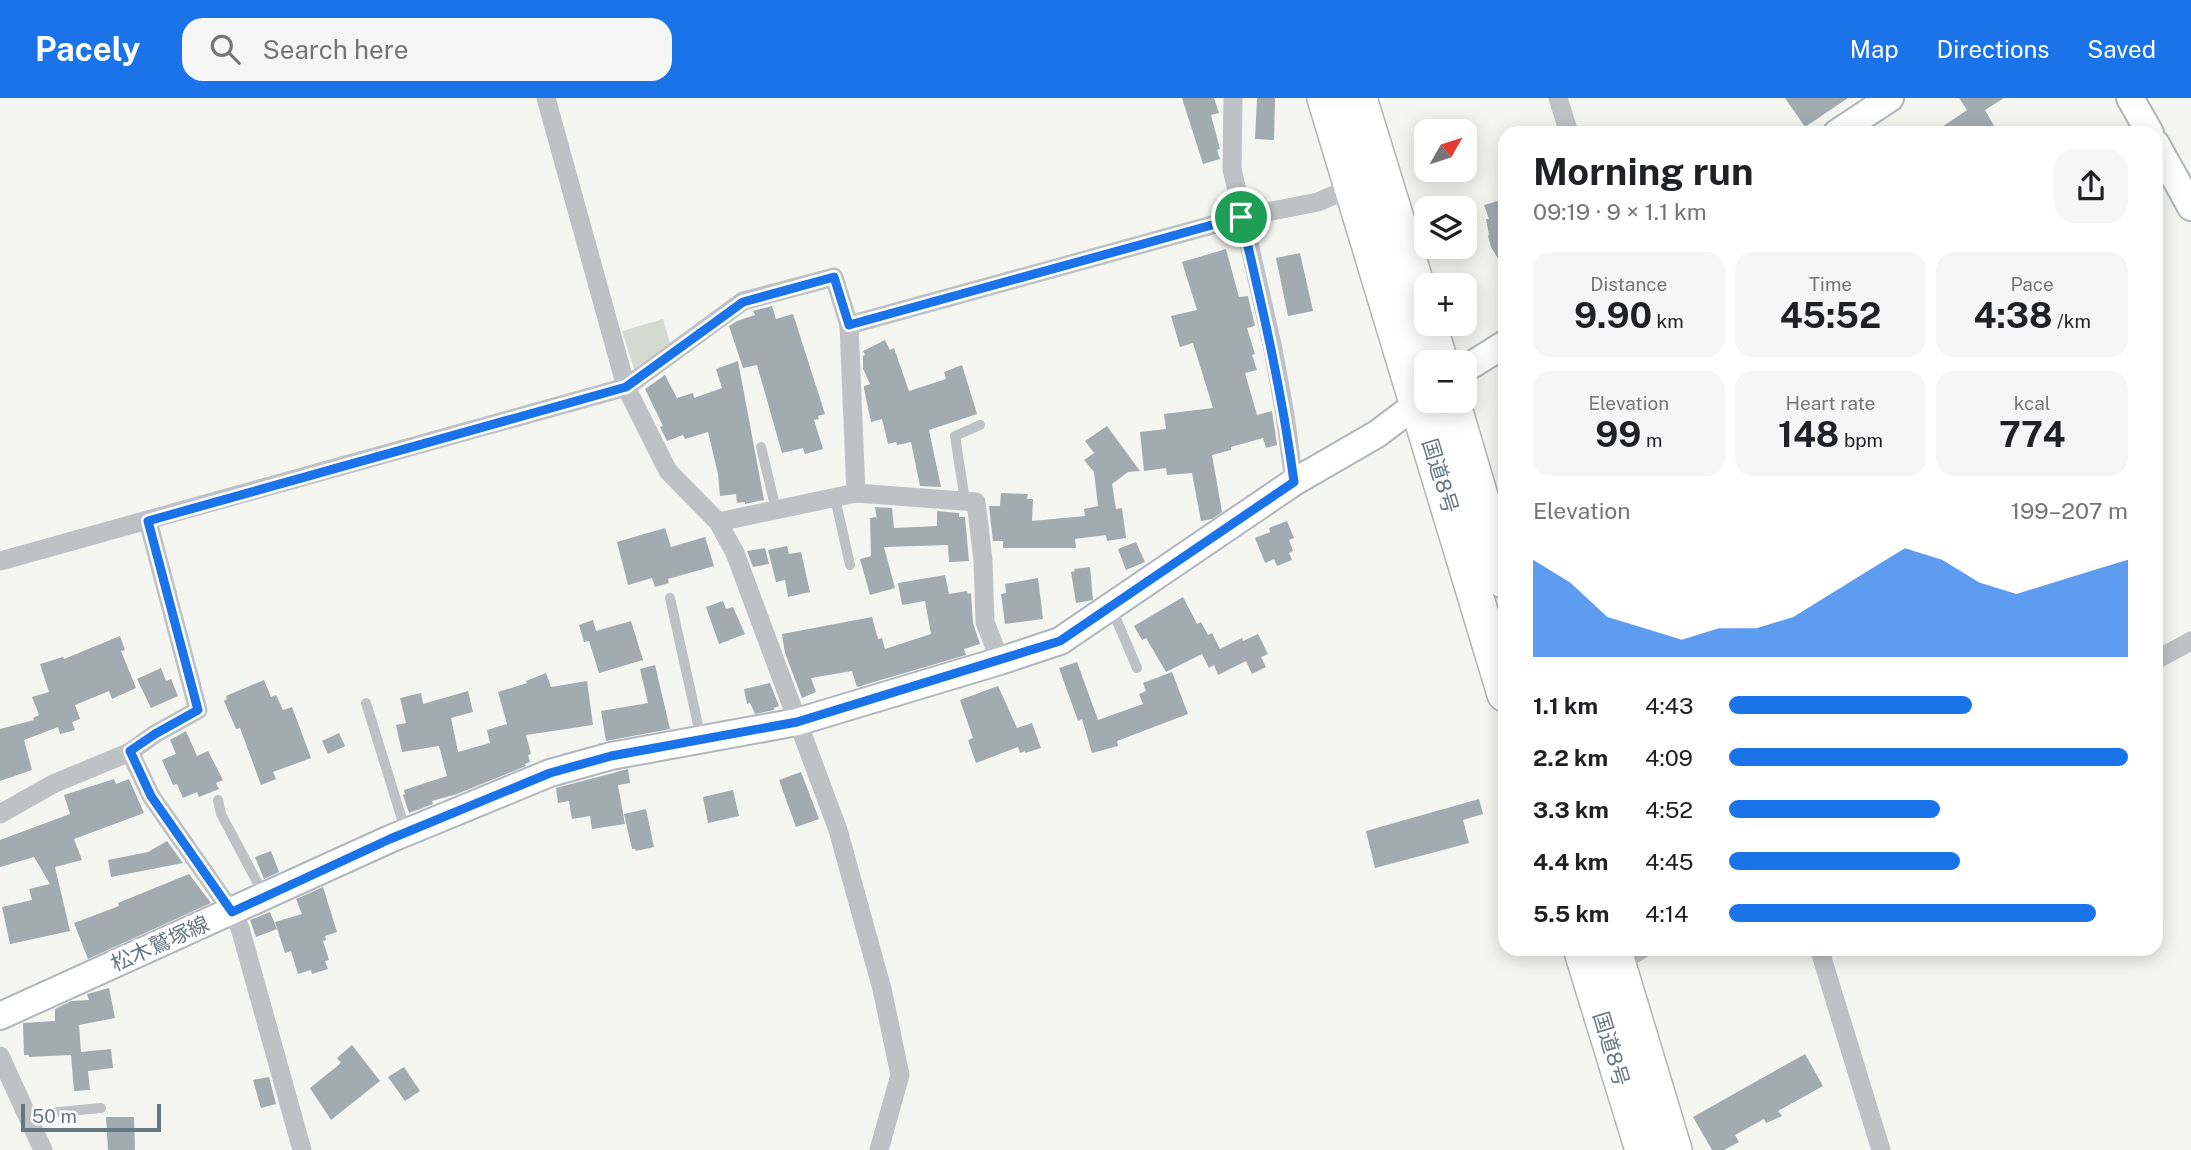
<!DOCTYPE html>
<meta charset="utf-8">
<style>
:root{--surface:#fff;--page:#f6f6f6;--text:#202124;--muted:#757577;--accent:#1a73e8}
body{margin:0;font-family:"Public Sans","Noto Sans JP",sans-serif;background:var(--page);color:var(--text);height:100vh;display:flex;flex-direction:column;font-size:26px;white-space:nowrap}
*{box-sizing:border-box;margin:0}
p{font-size:23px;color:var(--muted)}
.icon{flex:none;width:38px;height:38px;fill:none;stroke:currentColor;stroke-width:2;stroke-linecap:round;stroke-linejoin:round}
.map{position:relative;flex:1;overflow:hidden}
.side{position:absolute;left:1498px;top:28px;width:665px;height:830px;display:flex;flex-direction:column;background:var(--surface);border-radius:21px;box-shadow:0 4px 18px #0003}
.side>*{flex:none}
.needle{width:46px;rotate:51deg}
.controls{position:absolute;left:1414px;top:21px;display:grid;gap:14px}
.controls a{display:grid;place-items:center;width:63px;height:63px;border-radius:14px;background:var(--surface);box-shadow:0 4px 18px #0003;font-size:35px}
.scale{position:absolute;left:21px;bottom:18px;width:140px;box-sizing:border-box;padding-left:7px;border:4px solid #657781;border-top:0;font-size:19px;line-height:24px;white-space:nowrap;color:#657781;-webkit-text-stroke:5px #fff;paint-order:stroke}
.pin{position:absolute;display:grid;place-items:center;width:60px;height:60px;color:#fff;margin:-30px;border:4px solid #fff;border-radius:50%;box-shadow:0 2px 7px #0007}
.round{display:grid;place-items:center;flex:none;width:74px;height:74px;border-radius:21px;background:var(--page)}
.overview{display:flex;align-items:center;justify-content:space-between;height:119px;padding:0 35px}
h1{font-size:38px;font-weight:700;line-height:52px}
.metrics{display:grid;grid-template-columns:repeat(3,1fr);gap:10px;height:119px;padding:7px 35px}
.metrics div{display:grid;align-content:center;border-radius:18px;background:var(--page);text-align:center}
.metrics b{font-size:35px;font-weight:700}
.metrics small{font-size:19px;font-weight:400}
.metrics p{font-size:19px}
.chart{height:196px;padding:14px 35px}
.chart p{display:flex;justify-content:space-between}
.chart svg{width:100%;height:126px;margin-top:7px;fill:var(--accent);opacity:.7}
ul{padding:0 35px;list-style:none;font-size:23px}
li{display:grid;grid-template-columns:112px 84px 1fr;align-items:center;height:52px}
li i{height:18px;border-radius:9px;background:var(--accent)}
header{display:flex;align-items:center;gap:42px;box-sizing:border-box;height:98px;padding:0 35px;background:var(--accent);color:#fff}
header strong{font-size:33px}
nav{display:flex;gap:38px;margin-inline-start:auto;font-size:24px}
.search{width:490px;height:63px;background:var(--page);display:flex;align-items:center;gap:18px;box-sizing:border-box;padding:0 24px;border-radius:21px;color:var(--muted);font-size:26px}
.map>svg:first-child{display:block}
.green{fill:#d5dad1}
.building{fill:#a2acb0}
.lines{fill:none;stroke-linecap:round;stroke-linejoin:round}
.secondary-casing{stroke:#b0b6ba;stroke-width:30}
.highway-casing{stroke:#b1b5b8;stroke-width:38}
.lane{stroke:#bec2c5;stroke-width:10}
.street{stroke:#bec2c5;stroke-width:19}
.secondary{stroke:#fff;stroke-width:26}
.highway{stroke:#fff;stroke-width:35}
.route-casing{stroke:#fff;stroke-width:14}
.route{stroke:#1a73e8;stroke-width:9}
.labels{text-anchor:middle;stroke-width:7;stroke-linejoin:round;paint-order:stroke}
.street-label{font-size:21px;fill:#657781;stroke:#fff}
</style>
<header>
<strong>Pacely</strong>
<div class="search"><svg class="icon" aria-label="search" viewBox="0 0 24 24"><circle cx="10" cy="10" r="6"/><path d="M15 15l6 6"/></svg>Search here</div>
<nav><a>Map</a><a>Directions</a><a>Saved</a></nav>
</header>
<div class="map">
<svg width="2191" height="1052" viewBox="0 0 2191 1052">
<rect width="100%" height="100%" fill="#f5f5f1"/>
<path class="green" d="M663,221l7,24 -36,26 -12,-38z"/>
<g class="building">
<path d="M1182,0h32l5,15 -8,2 9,34 -3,1 3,9 -17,5z"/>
<path d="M1257,0h18l-1,42 -19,-1z"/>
<path d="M1785,0h63l-43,29z"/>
<path d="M1959,0h45l-19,12 13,23h-65l34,-23z"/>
<path d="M1505,101v71l-14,-23 -3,-11 1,-1 -3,-16h3l-5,-14z"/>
<path d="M1226,151l13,48 9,-1 7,30 -8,2 8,26 -3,1 5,15 -12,3 12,42 15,-4 5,34 -11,3 -3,-10 -32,9v3l-19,5 10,57 -10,7 -11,2 -9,-48 -25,2 -1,-7 -22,3 -4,-39 26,-3 -2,-15 49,-6 -20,-65 -13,4 -9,-31 26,-6 -15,-48z"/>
<path d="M1300,155l13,58 -25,5 -12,-58z"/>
<path d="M772,208l4,13 17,-5 32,100 -7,2 1,3 -5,1 9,29 -18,5 -2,-6 -21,5 -25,-88 -14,3 -14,-42 8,-5 18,-6 -2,-4z"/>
<path d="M885,242l5,10 4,-2 15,43 37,-12 -2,-7 18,-7 15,49 -48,16 12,57 -21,-1 -9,-44 -14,3 -1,-3 -8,2 -6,-25 -11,3 -7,-33v-3l6,-2 -7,-15v-13l2,-1 -2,-4z"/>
<path d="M738,263l26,139 -19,4v-2l-8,1 -1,-9 -16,2 -2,-22 -10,-42 -23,7 -2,-4 -16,6 -7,-14 3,-1 -18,-37 20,-14 12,23 16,-5 1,5 28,-10 -6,-19z"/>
<path d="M1107,328l33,45 -12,1 -16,12 4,25 6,-1 4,30 -19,3 -1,-6 -31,4 1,9h-73v-7h-10l-4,-35h11l1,-13 27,1 -1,5h6l-1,22 53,-5 -1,-7 14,-3 -4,-34 -10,-12 10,-7 -9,-12z"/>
<path d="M875,409l17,1 2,20 43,-2v-15l22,2v4h6l4,44 -20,1 -1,-17 -64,2 11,41 -25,7 -10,-36 11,-3 -1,-38 6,-1 1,3z"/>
<path d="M1287,423l7,17 -5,2 4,11 -4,2 3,7 -15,6 -3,-7 -9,4 -10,-25 15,-6 -1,-4z"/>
<path d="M665,430l6,19 34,-10 9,29 -46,13 1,4 -14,4 -3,-9 -24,7 -11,-43z"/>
<path d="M1136,444l9,20 -19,8 -8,-21z"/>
<path d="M787,448l2,8 12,-2 9,40 -22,5 -3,-17 -9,2 -8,-32z"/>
<path d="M765,450l4,16 -16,3 -6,-16z"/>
<path d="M1090,469l3,33 -17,3 -5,-31 4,-1 -1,-2z"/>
<path d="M945,477l4,19 18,-3 1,3 3,-1 2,30 7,21 -16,5 2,6 -109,32 -5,-16 -41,7 5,14 -14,6 -17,-45 -3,-19 90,-17 6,22 4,-1 3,11 46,-15 -6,-33 -23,4 -4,-22z"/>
<path d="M1038,480l5,41 -38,5 -4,-30 5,-1 -1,-9z"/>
<path d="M1183,499l14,27 4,-2 7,13 4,-2 8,16 22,-11 1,3 15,-7 10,20 -7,3 5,10 -14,7 -6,-13 -28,14 -4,-10 -5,3 -7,-14 -36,18 -20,-34 -4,2 -8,-14z"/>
<path d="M723,503l3,8 7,-2 12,27 -26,10 -13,-37z"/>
<path d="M593,522l3,11 35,-10 12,39 -44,13 -10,-32 -5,1 -5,-17z"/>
<path d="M120,538l5,14 -4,1 15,37 -24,11 -3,-8 -34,14 5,14 -8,3 3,8 -15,4 -2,-7 -34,13 8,30 -32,11v-52l34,-9 -1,-2 6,-3 -7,-18 17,-5 -9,-28 23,-7 1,2z"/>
<path d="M1077,564l21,58 45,-16 -4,-10 7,-3 -3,-8 29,-11 16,42 -71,27 1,5 -26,7 -10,-34 -4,2 -19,-53z"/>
<path d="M655,567l15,64 -64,12 -5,-30 47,-8 -8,-34z"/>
<path d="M161,570l5,13 5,-2 7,17 -27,12 -14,-29z"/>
<path d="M546,575l5,14 36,-6 6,44 -67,10 5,19 -3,1 2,7 -5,2 1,2 -69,28 -25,7 1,3 -24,9 -6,-18 2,-1 -1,-4 43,-14 -8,-30 -37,6 -6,-27 10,-2 -6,-25 21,-5 2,11 45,-13 5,21 -22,6 7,34 32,-9 -3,-13 20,-6 -9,-32 29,-9 -1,-2z"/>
<path d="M264,582l7,17 5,-2 7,15 9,-3 19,51 -38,14 3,7 -15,6 -21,-57 -4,1 -12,-28 3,-2 -1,-3z"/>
<path d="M770,585l9,23 -5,2v2l-19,4 -5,-11 -3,1 -3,-15z"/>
<path d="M998,588l19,42 15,-5 9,25 -16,5v-2l-5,2 -2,-6 -42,16 -8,-23 5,-2 -13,-38z"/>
<path d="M186,633l11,25 11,-5 15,29 -7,3 3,6 -20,8 -2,-5 -14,6 -6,-14 -4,1 -11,-25 14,-6 -6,-14z"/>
<path d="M339,635l6,13 -17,8 -6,-13z"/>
<path d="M628,671l2,14 -12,2 7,39 -33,5 -2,-13 -18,3 -3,-18 -11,2 -2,-15z"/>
<path d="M801,674l18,47 -23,8 -17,-47z"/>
<path d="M114,681l2,5 13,-5 15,34 -70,26 8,21 -27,7 15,64 -60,13 -8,-37 30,-7 -3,-11 21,-5 -16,-27 -34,10v-27l70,-26 -6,-19z"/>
<path d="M733,692l6,26 -31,7 -5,-26z"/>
<path d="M1479,701l4,15 -20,6 6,23 -94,25 -9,-37z"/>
<path d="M646,711l8,38 -18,4 -1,-2h-3l-8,-35z"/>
<path d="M167,743l16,22 -72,14 -3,-17 40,-8z"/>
<path d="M271,753l8,21 -15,7 -9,-22z"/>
<path d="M189,776l22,29 -123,56 -14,-36 45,-17 -1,-3z"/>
<path d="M323,789l14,45 -12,4 1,4 -3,1 6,19 -4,1 3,8 -16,5 -1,-4 -13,4 -7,-23 -6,2 -10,-31 27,-8 -6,-15z"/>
<path d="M270,814l7,17 -21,8 -6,-17z"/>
<path d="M109,890l6,30 -36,7 2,27 30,-3 2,19 -25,3 2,19 -16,1 -3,-36 -42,2v-2h-5l-1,-32 32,-2v-12l16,-8 18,-1 -2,-6z"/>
<path d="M352,947l28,36 -49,39 -21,-32 31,-25 -4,-5z"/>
<path d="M1805,956l18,32 -45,25 4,5 -16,7 -2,-4 -29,16 4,7 -15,8h-12l-19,-33z"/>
<path d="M404,969l16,24 -15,10 -17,-24z"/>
<path d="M269,979l7,27 -15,4 -8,-28z"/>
<path d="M106,1019h28l1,33h-27z"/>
</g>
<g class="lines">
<defs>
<g id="secondary">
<path d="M2130,0l20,35"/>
<path d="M1837,35l53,-35"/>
<path d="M2156,46l35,63"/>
<path d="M1465,271l40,-25"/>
<path d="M0,918l390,-177 160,-66 61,-17 186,-34 203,-61 60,-20 234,-159 83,-48 49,-37"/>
</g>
<g id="highway">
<path d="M1325,0l180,596"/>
<path d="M1359,0l67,218"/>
<path d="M1429,226l11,38"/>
<path d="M1452,303l53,180"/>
<path d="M1581,850l62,202"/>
<path d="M1613,850l61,202"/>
</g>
</defs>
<use href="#secondary" class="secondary-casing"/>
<use href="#highway" class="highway-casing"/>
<g class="lane">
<path d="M761,349l15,63"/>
<path d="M835,400l15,67"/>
<path d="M965,403l-10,-65 25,-11"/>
<path d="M670,500l31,140"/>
<path d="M1111,509l26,61"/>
<path d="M366,605l40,129"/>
<path d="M218,702l3,14 42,79"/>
<path d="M27,1017l74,-7"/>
</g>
<g class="street">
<path d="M546,0l80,289 42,84 50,51 17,31 103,277 44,159 18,86 -21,75"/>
<path d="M1233,0l-1,71 41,180 12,66 9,67"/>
<path d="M1558,0l11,35"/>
<path d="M849,227l392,-108 77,-15 35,-15"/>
<path d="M718,424l138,-29 120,9 7,58 2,62 15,39"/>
<path d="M0,463l626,-174 117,-86 91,-24 15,48 7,168"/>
<path d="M2156,562l35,-19"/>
<path d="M130,654l25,-18 43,-24 -50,-189"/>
<path d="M0,716l53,-30 77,-32 21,44 81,116 8,16 62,222"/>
<path d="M1819,850l62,202"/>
<path d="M1618,866l26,-16"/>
<path d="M0,958l43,94"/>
</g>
<use href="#secondary" class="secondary"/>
<use href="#highway" class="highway"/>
</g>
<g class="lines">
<defs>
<path id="route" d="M1241,119c21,88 41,175 53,265l-234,159 -263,81 -186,34 -61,17 -160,66 -158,73 -81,-116 -21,-45 25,-17 43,-24 -50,-189 478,-134 117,-85 91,-25 15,48z"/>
</defs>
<use href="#route" class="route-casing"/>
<use href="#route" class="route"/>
</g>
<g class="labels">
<g class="street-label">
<text transform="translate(1440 378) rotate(73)" y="7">国道8号</text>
<text transform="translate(160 846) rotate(-24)" y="7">松木鷲塚線</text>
<text transform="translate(1611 951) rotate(73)" y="7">国道8号</text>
</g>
</g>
</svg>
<div class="controls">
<a><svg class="needle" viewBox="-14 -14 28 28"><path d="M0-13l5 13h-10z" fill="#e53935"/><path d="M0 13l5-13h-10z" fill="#757577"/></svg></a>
<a><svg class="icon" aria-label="layers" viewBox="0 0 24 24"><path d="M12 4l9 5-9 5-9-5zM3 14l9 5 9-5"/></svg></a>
<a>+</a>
<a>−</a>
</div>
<div class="scale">50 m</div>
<div class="pin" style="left:1241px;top:119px;background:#1e9e55"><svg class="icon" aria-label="arrive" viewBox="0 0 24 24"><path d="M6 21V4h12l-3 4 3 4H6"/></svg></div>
<section class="side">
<div class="overview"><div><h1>Morning run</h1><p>09:19 · 9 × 1.1 km</p></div><a class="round"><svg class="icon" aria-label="share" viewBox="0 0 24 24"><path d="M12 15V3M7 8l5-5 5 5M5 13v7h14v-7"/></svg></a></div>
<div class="metrics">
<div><p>Distance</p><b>9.90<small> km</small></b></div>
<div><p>Time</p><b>45:52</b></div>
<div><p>Pace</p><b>4:38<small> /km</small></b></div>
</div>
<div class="metrics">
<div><p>Elevation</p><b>99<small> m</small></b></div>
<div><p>Heart rate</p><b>148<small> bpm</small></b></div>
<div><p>kcal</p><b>774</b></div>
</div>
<div class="chart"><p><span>Elevation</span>199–207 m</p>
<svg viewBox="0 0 160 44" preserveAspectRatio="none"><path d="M0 44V10L10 18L20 30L30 34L40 38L50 34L60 34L70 30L80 22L90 14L100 6L110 10L120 18L130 22L140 18L150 14L160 10V44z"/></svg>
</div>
<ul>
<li><b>1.1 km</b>4:43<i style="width:61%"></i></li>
<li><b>2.2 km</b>4:09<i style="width:100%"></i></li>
<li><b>3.3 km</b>4:52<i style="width:53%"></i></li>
<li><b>4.4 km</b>4:45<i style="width:58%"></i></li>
<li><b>5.5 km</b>4:14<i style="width:92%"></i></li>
</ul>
</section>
</div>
